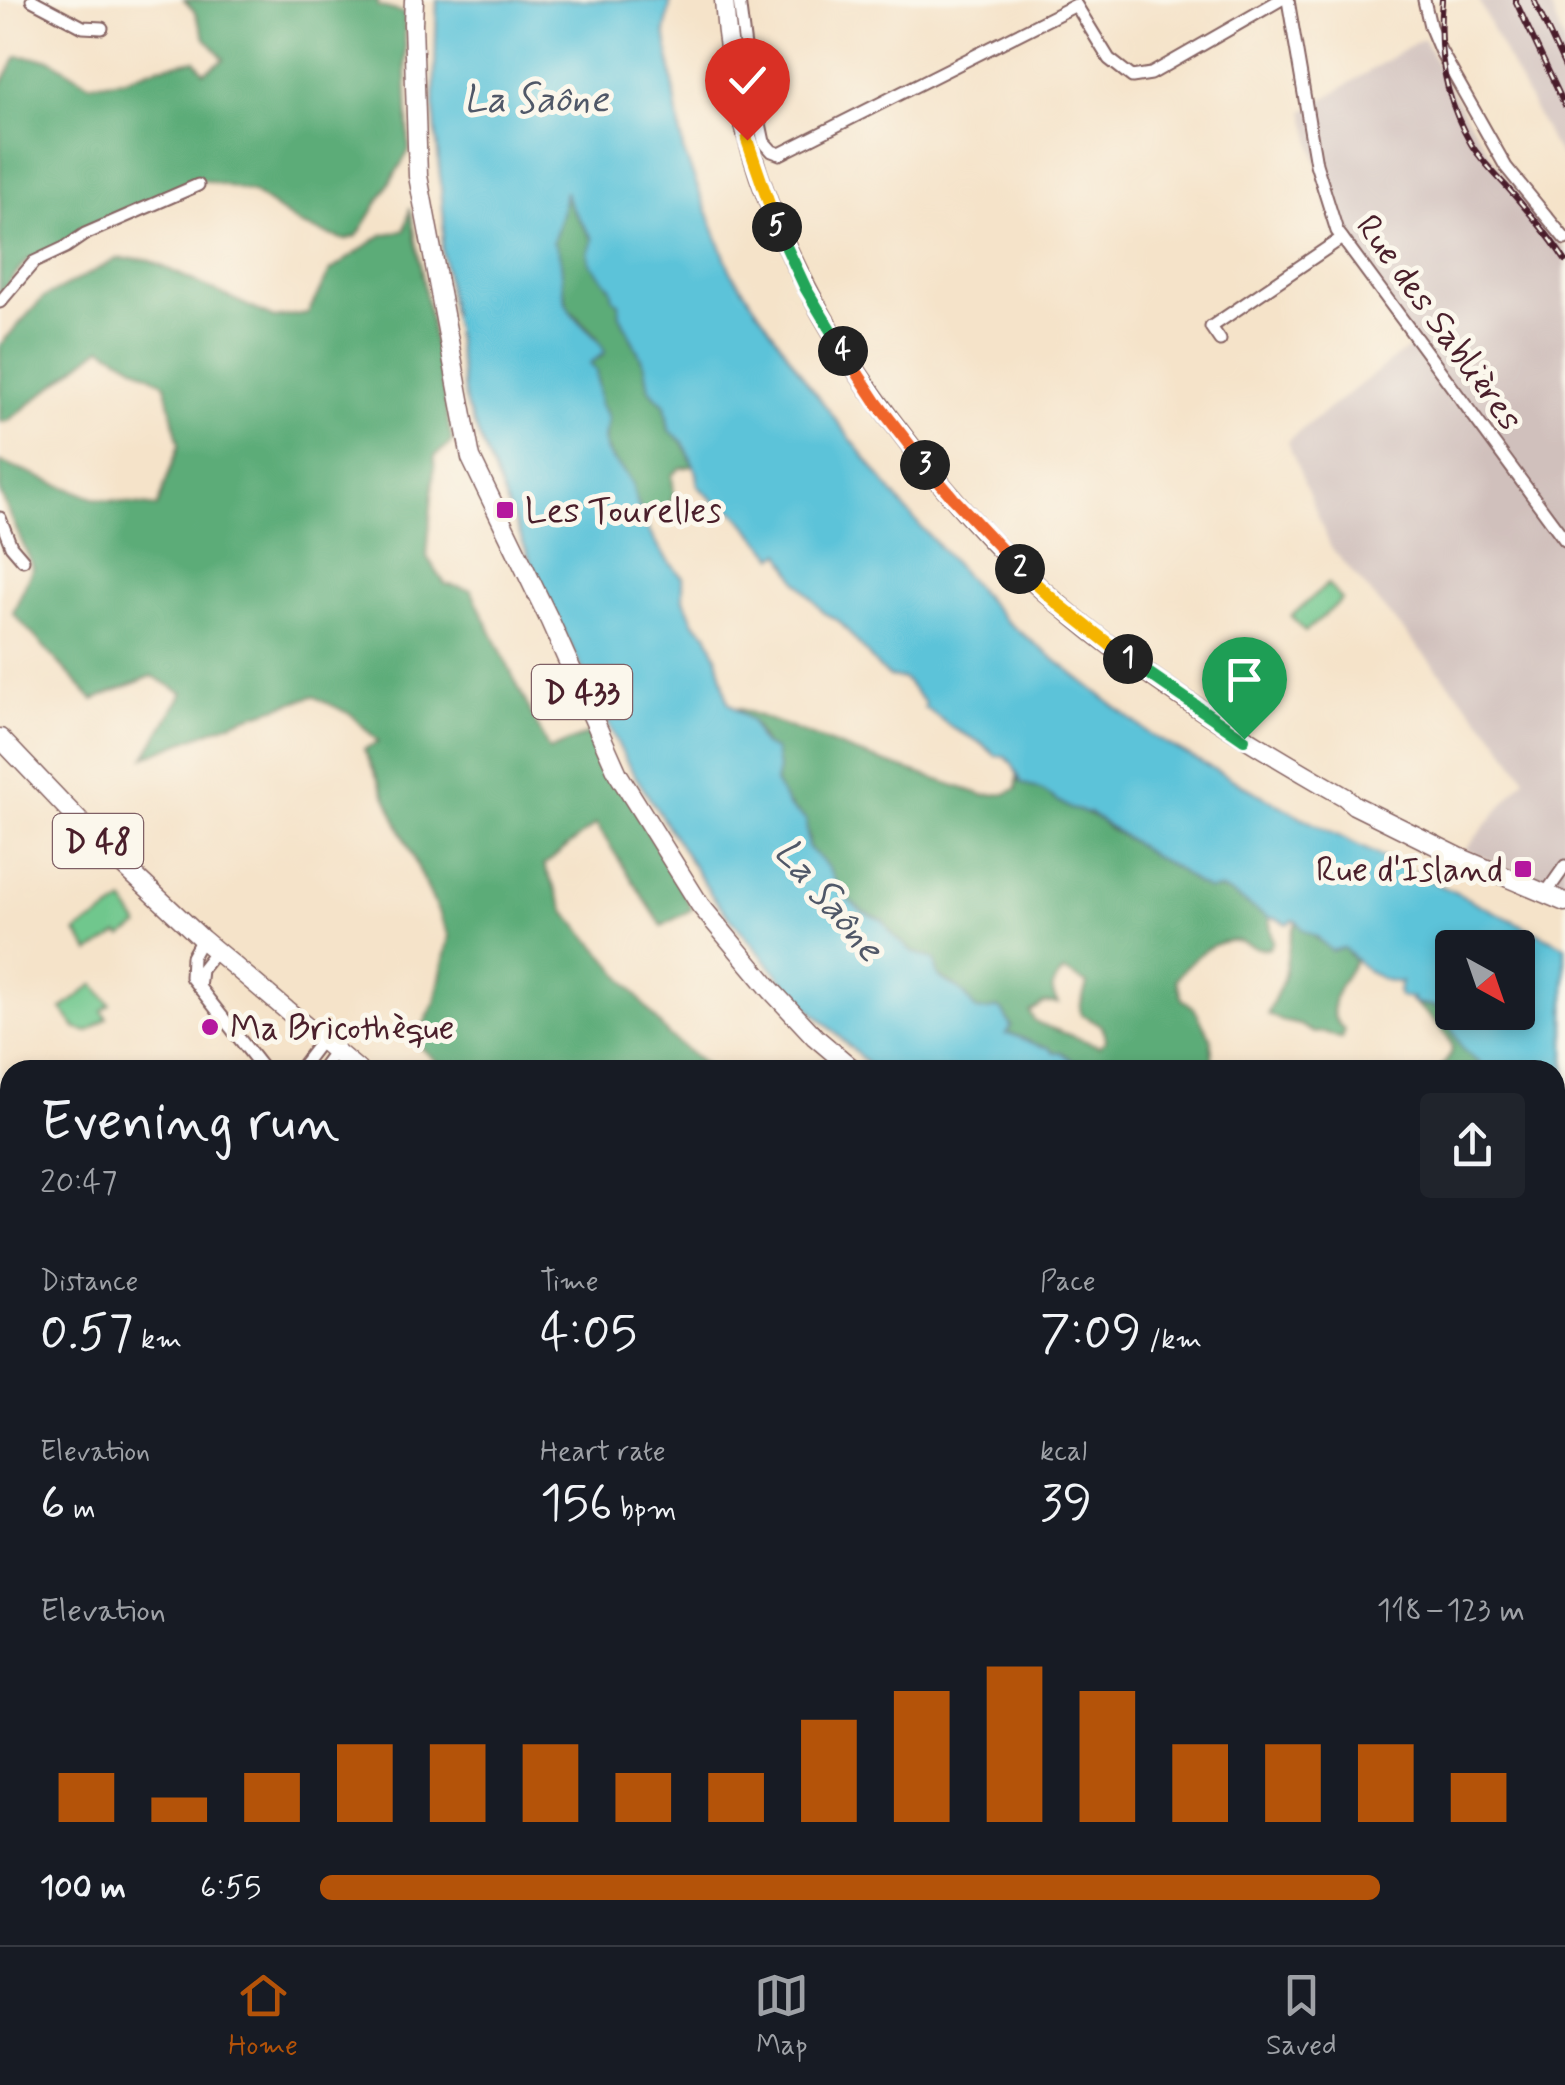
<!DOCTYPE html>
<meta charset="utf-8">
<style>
:root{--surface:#171b24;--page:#20242c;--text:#f1f3f6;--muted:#9ea1a6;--line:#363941;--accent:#b45309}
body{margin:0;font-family:Mynerve,sans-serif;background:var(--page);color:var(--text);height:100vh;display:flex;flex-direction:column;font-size:38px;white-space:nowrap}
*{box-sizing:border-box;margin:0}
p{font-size:32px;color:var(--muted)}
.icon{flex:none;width:55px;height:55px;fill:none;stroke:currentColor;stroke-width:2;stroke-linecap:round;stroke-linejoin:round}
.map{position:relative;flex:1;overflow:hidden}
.sheet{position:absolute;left:0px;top:1060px;width:1565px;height:885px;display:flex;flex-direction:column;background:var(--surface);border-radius:30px 30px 0 0;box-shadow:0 5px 15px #0003}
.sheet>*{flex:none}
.needle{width:65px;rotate:140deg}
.tools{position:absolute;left:1435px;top:930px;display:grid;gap:20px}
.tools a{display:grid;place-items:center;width:100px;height:100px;border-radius:10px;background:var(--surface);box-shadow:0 5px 15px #0003;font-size:50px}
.pin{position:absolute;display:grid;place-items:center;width:85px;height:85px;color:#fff;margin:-102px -42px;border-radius:50% 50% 50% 0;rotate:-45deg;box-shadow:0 0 10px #0007}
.pin .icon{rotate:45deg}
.km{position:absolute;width:50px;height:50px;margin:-25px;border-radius:50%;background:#222;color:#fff;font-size:28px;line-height:50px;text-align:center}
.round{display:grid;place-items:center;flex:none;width:105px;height:105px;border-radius:10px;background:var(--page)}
.summary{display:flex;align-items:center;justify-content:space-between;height:170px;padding:0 40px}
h1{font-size:55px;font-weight:600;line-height:75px}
.stats{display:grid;grid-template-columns:repeat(3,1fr);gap:15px;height:170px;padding:10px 40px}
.stats div{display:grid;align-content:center}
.stats b{font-size:50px;font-weight:600}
.stats small{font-size:28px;font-weight:400}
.stats p{font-size:28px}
.chart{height:280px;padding:20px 40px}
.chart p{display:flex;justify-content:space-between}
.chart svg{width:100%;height:180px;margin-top:10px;stroke:var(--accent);stroke-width:6}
ul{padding:0 40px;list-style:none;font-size:32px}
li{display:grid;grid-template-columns:160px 120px 1fr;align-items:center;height:75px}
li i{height:25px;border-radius:12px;background:var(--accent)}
.dock{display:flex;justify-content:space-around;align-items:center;height:140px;border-top:2px solid var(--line);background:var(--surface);font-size:28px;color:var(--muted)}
.dock a{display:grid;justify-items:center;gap:5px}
.dock .active{color:var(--accent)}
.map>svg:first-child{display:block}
.industrial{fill:#d0c0bc}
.green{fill:#70c78d;stroke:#5d735c;stroke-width:2.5}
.forest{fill:#5cac78;stroke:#536652;stroke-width:2.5;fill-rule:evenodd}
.water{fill:#5cc3d9;stroke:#537182;stroke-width:2.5;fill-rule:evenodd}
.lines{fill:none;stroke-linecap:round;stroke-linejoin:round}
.street-casing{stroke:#866462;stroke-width:15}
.secondary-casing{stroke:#866462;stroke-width:19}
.primary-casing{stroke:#866462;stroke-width:21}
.street{stroke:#fff;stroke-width:11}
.secondary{stroke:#fff;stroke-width:15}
.primary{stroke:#fff;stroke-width:18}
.rail-casing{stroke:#4a1f2b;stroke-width:6}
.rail{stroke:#fbf7ec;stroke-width:2.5;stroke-dasharray:8;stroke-linecap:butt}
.split-1-casing{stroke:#fff;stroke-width:20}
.split-2-casing{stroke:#fff;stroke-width:20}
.split-3-casing{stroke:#fff;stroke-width:20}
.split-4-casing{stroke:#fff;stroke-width:20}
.split-5-casing{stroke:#fff;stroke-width:20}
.split-6-casing{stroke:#fff;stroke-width:20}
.split-1{stroke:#22a559;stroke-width:12}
.split-2{stroke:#f5b400;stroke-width:12}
.split-3{stroke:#f0652b;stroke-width:12}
.split-4{stroke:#f0652b;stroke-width:12}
.split-5{stroke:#22a559;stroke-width:12}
.split-6{stroke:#f5b400;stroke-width:12}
.poi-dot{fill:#b5179e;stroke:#fbf7ec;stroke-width:4}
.labels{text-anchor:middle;stroke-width:10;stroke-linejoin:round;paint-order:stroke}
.shield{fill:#fbf7ec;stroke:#7f6065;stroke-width:2.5}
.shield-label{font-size:32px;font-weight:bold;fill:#4a1f2b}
.street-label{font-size:35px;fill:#4a1f2b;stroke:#fbf7ec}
.poi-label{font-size:35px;fill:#4a1f2b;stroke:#fbf7ec;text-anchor:start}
.water-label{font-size:38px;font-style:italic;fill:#505868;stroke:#fbf7ec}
</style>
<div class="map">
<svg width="1565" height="1945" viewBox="0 0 1565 1945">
<rect width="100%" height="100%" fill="#fbf7ec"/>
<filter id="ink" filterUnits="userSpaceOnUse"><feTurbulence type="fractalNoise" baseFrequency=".01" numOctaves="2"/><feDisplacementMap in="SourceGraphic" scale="20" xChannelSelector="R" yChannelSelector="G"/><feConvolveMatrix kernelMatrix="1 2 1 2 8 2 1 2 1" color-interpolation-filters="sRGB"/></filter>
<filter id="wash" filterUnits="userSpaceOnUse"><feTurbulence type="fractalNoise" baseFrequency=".0048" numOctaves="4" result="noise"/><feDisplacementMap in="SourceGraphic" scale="40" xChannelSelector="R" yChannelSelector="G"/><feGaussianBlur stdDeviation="2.25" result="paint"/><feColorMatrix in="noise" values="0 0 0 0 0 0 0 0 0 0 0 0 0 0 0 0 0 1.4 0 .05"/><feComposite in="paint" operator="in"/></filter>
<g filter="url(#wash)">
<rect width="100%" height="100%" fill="#f5e3c9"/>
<g class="industrial">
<path d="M1479,0h69l17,46v117l-14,-21 -58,-111z"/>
<path d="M1423,38l40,73 37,58 65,80v645l-100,-44 60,-72 -27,-39 -167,-191 -44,-107 126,-97 -78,-109 -31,-124z"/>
</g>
<g class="green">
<path d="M1328,584l14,16 -37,32 -14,-16z"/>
<path d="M124,902l15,24 -17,11 -3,-3 -29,18 -14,-20z"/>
<path d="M94,984l16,20 -8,7 5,7 -19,14 -12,-3 -14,-20z"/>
<rect x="98" y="1935" width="109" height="10"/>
</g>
<g class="forest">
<path d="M184,0h194v6l26,7 5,138 -48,79 -4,6 -12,4 -43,-14 -50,-34 -48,-12 -178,81 -26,33v-207l17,-31 32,3 41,25 32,-4 36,-13 37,-7 9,12 20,-13 -19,-21 -11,-27z"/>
<path d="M566,190l4,16 23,34c-8,29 7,25 17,47 3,6 5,11 9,16l1,12 25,51 4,23 16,16 4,25 13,11 12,25 -14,2 -8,7 2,19 -7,16 -24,5 -8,-18 -3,-14 -21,-26 -7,-14 4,-23 -3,-9 -5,-5 -3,-14 1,-12 -8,-16 2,-4 11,-4 -6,-19 -29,-29 -15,-66 9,-29 1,-21z"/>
<path d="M410,208l42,234 -17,14 -8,101 18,27 26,6 78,160 43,-18 100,177 -30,17 -66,-102 -52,41 22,48 45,50 57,72 43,35h-265l-31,-28 20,-40 14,-66 -85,-187 15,-7 -27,-27 -39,-19 -70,22 -98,39 38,-64 -31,-17 -59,24 -80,-87 20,-46 -33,-75v-30l96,37 61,8 22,-62 -14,-61 -63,-37 -94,74 -8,1v-77l43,-47 74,-39h29l128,59 34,-5 22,-42 52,-36 23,-5z"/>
<path d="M738,708l116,44 129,43 22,-1 12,-5v-11l5,5 21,8 28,18 9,1 17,8 13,11 64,38 23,17 31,8 41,26 4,24 -4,6c-14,1 -13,-1 -24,-5 -27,-10 -56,16 -69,37l6,19 12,9 17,30 2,32h-118l-8,-2 -5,-7 -7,1 -11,-8 -10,-2 -6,-5c-16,0 -28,-14 -42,-13l5,-8 -9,-16 -4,-2 -11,4 -12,-2 -16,-21 -21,-14 -3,-15 -22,-8 -19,-16 -11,-16 -20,-8 -20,-17 -15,-28 -20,-20 1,-8 -6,-22c-14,-10 -26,-22 -28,-39 0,-3 1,-6 1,-8 -1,-5 -20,-42 -22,-45 -4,-5 -14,-11 -19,-16zM1064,971l23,13 -7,23 1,8c14,8 24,7 25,26l-7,5 -59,-22 -6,-4 -4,-8 14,-9h14c-10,-14 -5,-21 6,-32z"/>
<path d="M1297,921c15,12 28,30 47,27l11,13c-9,15 -26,36 -21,55 2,6 7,10 10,15l-2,8 -18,-7 -10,1 -14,-8 -18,-4 -14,-7c4,-13 12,-24 16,-38 4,-18 4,-38 13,-55z"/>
<path d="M1414,1003l23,4 33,46 10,11 -1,6h-40c5,-6 13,-14 13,-22 -1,-14 -27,-36 -38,-45z"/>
</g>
<g class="water">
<path d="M437,0h234l-6,31 18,119 47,120 80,116 94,122 102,113 145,114 165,90 249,121v141l-10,-1v-16h-76l1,-6 -17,-14 -15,-28 -11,-15 -23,-4 -3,-2 2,-3 -13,-1 -2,-6 3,-9c-22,2 -42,-18 -57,-34l-13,3 -14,-14 -14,-7 -6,-9 -4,-1 -5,4 -13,-6h-6l-41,-26 -8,-3 -11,1 -12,-6 -23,-17 -21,-11 -64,-43 -18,-4 -28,-18 -21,-8 -11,-21 -7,-6h-8c-14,-13 -19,-16 -36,-24 -13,-6 -23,-18 -36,-24l1,-5 -21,-24 -14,-2 -9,-7 -42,-49 -15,-8 -27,-32 -16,-28 -6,4 -41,-46 -14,-4 -22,-21 -1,-13 -10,-23 -5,-9 -13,-11 -4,-25 -16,-16 -4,-23 -25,-51 -1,-12 -6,-5 -2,-10 -21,-25 -2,-10 5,-14 -23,-33 -5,-15 -3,22 -9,29c14,18 5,44 15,65 8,17 29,26 37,45l-15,12 6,7 4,35c15,16 3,20 4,37 2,15 20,26 27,39 3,5 2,9 4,15 10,30 25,58 48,80v20l11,26 13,10 10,24 11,45 24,20 6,15 6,8 11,5 3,19 -3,13 14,25 17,13 2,27 20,20 15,28 20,17 20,8 11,16 19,16 22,8 3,15c6,7 14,9 21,14 20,17 6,26 39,19l4,2 9,16 -5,8c14,-1 26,13 42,13l6,5h7l14,10h7l5,6 8,2h-221l-81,-77 -80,-96 -86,-134 -93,-194 -68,-164 -24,-156 2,-28 -10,-113zM1452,948h66v64h-66z"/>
<path d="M1562,1103h3v147h-10v-146z"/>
</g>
</g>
<g filter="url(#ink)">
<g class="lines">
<defs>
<g id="street">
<path d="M32,0l51,27 19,1"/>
<path d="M739,0l8,63 17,79 8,9 8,3 296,-149 33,54 23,18 19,-3 129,-74"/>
<path d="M1288,0l28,164 21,67 228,309"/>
<path d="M1424,0l6,26 10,24 66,117 59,72"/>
<path d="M0,302l34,-40 32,-15 19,-13 113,-49"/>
<path d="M1220,340l-9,-13 131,-89"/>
<path d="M0,518l11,28 12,14"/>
<path d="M1546,893l19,-27"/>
<path d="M202,939l-10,18 -1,20 73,93"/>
<path d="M199,988l2,-18 15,-19"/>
<path d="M299,1070l23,-30"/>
<path d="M321,1070l14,-19"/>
<path d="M0,1157l10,10"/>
<path d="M0,1287l10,26"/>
<path d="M1555,1338l10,14"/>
<path d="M1555,1431l10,-33"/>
<path d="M1555,1718l10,1"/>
<path d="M0,1838l10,1"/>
<path d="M397,1935l10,10"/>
<path d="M729,1935l7,10"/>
<path d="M820,1935l17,10"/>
<path d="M994,1935l11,10"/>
<path d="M88,1945v-10"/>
<path d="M901,1945l8,-10"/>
</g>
<g id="secondary">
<path d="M0,1658l10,10"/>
<path d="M282,1935l10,10"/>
</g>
<g id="primary">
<path d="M414,0l-1,24 5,152 53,282 79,163 68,153 82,131 71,85 44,47 39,33"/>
<path d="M724,0c11,168 81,310 183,441 44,58 94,114 149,161 91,78 186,136 289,195l9,8 107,53 104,44"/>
<path d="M0,738l105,110 97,91 156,131"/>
<path d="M1555,1267l10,2"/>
<path d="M1555,1674h10"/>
</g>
</defs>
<use href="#street" class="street-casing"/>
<use href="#secondary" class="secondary-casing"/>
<use href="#primary" class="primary-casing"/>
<use href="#street" class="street"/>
<use href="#secondary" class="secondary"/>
<use href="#primary" class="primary"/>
<defs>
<g id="rail">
<path d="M1442,0c-5,50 3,100 29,144 9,15 23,29 35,42 21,24 42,48 59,74"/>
<path d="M1515,0l50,106"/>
<path d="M1534,0l31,67"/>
</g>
</defs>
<use href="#rail" class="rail-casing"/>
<use href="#rail" class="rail"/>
</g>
</g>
<g class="lines" filter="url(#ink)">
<defs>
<path id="split-1" d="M1128,659l116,80"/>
<path id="split-2" d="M1020,569l37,34 71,56"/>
<path id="split-3" d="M925,465l28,33 67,71"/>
<path id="split-4" d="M843,351l34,52 48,62"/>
<path id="split-5" d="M777,227l29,62 37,62"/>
<path id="split-6" d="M747,140l30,87"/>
</defs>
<use href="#split-1" class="split-1-casing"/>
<use href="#split-2" class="split-2-casing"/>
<use href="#split-3" class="split-3-casing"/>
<use href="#split-4" class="split-4-casing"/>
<use href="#split-5" class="split-5-casing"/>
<use href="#split-6" class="split-6-casing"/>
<use href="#split-1" class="split-1"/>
<use href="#split-2" class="split-2"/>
<use href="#split-3" class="split-3"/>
<use href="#split-4" class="split-4"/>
<use href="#split-5" class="split-5"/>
<use href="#split-6" class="split-6"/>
</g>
<g class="poi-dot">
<rect x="495" y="500" width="20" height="20" rx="5"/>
<rect x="1513" y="859" width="20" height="20" rx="5"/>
<circle cx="210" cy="1027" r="10"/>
</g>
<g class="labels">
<g class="shield">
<rect x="532" y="665" width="100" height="54" rx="8"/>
<rect x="53" y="814" width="90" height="54" rx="8"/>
</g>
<g class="shield-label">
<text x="582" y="703">D 433</text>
<text x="98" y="852">D 48</text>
</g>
<g class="street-label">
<text transform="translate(1440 322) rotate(54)" y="12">Rue des Sablières</text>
</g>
<g class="poi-label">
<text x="525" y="522">Les Tourelles</text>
<text x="1503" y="881" text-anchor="end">Rue d'Island</text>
<text x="230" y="1039">Ma Bricothèque</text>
</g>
<g class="water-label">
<text x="536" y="111">La Saône</text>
<text transform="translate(830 899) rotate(50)" y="13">La Saône</text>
</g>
</g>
</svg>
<div class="tools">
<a><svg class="needle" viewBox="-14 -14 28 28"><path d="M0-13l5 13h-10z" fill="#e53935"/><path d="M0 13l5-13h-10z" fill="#9ea1a6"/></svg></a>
</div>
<div class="pin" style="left:1244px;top:739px;background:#1e9e55"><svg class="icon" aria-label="arrive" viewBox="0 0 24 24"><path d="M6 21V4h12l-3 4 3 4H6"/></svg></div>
<div class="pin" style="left:747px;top:140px;background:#d93025"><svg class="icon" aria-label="check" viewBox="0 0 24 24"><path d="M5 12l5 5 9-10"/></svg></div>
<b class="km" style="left:1128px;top:659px">1</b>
<b class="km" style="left:1020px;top:569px">2</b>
<b class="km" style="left:925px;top:465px">3</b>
<b class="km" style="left:843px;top:351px">4</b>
<b class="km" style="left:777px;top:227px">5</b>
<section class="sheet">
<div class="summary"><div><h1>Evening run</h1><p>20:47</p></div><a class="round"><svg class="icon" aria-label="share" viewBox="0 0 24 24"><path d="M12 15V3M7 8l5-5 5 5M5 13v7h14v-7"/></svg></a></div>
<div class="stats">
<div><p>Distance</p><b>0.57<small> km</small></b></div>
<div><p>Time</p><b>4:05</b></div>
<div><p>Pace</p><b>7:09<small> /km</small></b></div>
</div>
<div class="stats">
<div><p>Elevation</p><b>6<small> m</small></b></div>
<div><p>Heart rate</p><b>156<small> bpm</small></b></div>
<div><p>kcal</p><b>39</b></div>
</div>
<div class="chart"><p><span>Elevation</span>118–123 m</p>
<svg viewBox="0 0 160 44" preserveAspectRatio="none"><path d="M5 44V32M15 44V38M25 44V32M35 44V25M45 44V25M55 44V25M65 44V32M75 44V32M85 44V19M95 44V12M105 44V6M115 44V12M125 44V25M135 44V25M145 44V25M155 44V32"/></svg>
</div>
<ul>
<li><b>100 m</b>6:55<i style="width:88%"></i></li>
</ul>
</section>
</div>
<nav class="dock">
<a class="active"><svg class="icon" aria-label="home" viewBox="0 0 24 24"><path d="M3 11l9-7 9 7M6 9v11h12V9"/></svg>Home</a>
<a><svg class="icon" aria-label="map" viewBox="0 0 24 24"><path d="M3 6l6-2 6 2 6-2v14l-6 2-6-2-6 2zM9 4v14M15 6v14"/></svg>Map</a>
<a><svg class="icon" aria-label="saved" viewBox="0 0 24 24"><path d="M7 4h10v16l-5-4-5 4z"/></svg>Saved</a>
</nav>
